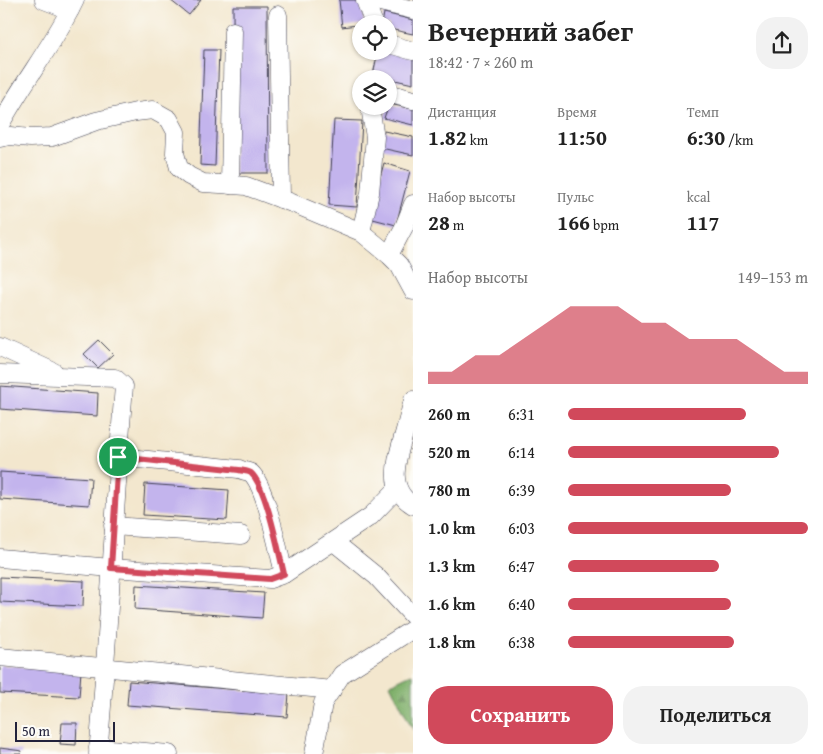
<!DOCTYPE html>
<html lang="ru">
<meta charset="utf-8">
<style>
:root{--surface:#fff;--page:#f2f2f2;--text:#222;--muted:#767676;--accent:#d1495b}
body{margin:0;font-family:"Gentium Book Plus",serif;background:var(--page);color:var(--text);height:100vh;display:flex;flex-direction:column;font-size:19px;white-space:nowrap}
*{box-sizing:border-box;margin:0}
p{font-size:16px;color:var(--muted)}
.icon{flex:none;width:28px;height:28px;fill:none;stroke:currentColor;stroke-width:2;stroke-linecap:round;stroke-linejoin:round}
.map{position:relative;flex:1;overflow:hidden}
.panel{display:flex;flex-direction:column;background:var(--surface);width:410px}
.panel>*{flex:none}
.tools{position:absolute;left:352px;top:15px;display:grid;gap:10px}
.tools a{display:grid;place-items:center;width:45px;height:45px;border-radius:50%;background:var(--surface);box-shadow:0 1px 4px #0004;font-size:25px}
.scale{position:absolute;left:15px;bottom:12px;width:100px;box-sizing:border-box;padding-left:5px;border:2px solid #22223b;border-top:0;font-size:14px;line-height:18px;white-space:nowrap;color:#22223b;-webkit-text-stroke:4px #fdfcf7;paint-order:stroke}
.pin{position:absolute;display:grid;place-items:center;width:42px;height:42px;color:#fff;margin:-21px;border:2px solid #fff;border-radius:50%;box-shadow:0 1px 5px #0007}
.round{display:grid;place-items:center;flex:none;width:52px;height:52px;border-radius:20px;background:var(--page)}
.overview{display:flex;align-items:center;justify-content:space-between;height:85px;padding:0 15px}
h1{font-size:28px;font-weight:600;line-height:38px}
.metrics{display:grid;grid-template-columns:repeat(3,1fr);gap:8px;height:85px;padding:5px 15px}
.metrics div{display:grid;align-content:center}
.metrics b{font-size:21px;font-weight:600}
.metrics small{font-size:14px;font-weight:400}
.metrics p{font-size:14px}
.chart{height:140px;padding:10px 15px}
.chart p{display:flex;justify-content:space-between}
.chart svg{width:100%;height:90px;margin-top:5px;fill:var(--accent);opacity:.7}
.cta{display:flex;gap:10px;margin-top:auto;padding:10px 15px}
.cta a{flex:1;height:58px;border-radius:20px;background:var(--accent);color:#fff;font-size:20px;font-weight:600;line-height:58px;text-align:center}
.cta a+a{background:var(--page);color:var(--text)}
ul{padding:0 15px;list-style:none;font-size:16px}
li{display:grid;grid-template-columns:80px 60px 1fr;align-items:center;height:38px}
li i{height:12px;border-radius:6px;background:var(--accent)}
main{display:flex;flex:1;min-height:0}
.map>svg:first-child{display:block}
.forest{fill:url(#forest-firs);stroke:#506852}
.building{fill:#c3b4ed}
.lines{fill:none;stroke-linecap:round;stroke-linejoin:round}
.minor-casing{stroke:#414051;stroke-width:19}
.minor{stroke:#fff;stroke-width:18}
.route-casing{stroke:#fff;stroke-width:10}
.route{stroke:#d1495b;stroke-width:6}
</style>
<main>
<div class="map">
<svg width="413" height="754" viewBox="0 0 413 754">
<defs>
<pattern id="forest-firs" width="22" height="20" patternUnits="userSpaceOnUse" patternTransform="scale(1.25)"><rect width="22" height="20" fill="#7eaf69"/><path d="M5 1l3.5 6h-7zM16 11l3.5 6h-7z" fill="#678e58"/></pattern>
</defs>
<rect width="100%" height="100%" fill="#fdfcf7"/>
<filter id="ink" filterUnits="userSpaceOnUse"><feTurbulence type="fractalNoise" baseFrequency=".02" numOctaves="2"/><feDisplacementMap in="SourceGraphic" scale="10" xChannelSelector="R" yChannelSelector="G"/><feConvolveMatrix kernelMatrix="1 2 1 2 8 2 1 2 1" color-interpolation-filters="sRGB"/></filter>
<filter id="wash" filterUnits="userSpaceOnUse"><feTurbulence type="fractalNoise" baseFrequency=".0096" numOctaves="4" result="noise"/><feDisplacementMap in="SourceGraphic" scale="20" xChannelSelector="R" yChannelSelector="G"/><feGaussianBlur stdDeviation="1.12" result="paint"/><feColorMatrix in="noise" values="0 0 0 0 0 0 0 0 0 0 0 0 0 0 0 0 0 1.4 0 .05"/><feComposite in="paint" operator="in"/></filter>
<g filter="url(#wash)">
<rect width="100%" height="100%" fill="#f3e7ce"/>
<path class="forest" d="M411,674l2,1v55l-23,-46z"/>
<g id="blocks">
<g class="building">
<path d="M170,0h31l-12,15z"/>
<path d="M339,0h22l3,24 -22,3z"/>
<path d="M233,6h34l1,167h-34z"/>
<path d="M384,13l29,7v14l-24,-5v-5h-7z"/>
<path d="M204,50h15l-4,116 -15,-1z"/>
<path d="M378,51h7l28,7v26l-40,-9z"/>
<path d="M389,104l24,5v16l-29,-7z"/>
<path d="M334,120l28,1 -5,86 -28,-2z"/>
<path d="M384,131l29,6v18l-32,-7z"/>
<path d="M384,163l26,8 -14,54 -27,-7z"/>
<path d="M99,340l14,14 -15,14 -14,-14z"/>
<path d="M0,386l98,7 -1,23 -97,-7z"/>
<path d="M0,472l91,6 -2,27 -89,-6z"/>
<path d="M145,484l84,6 -2,30 -84,-5z"/>
<path d="M0,577l84,4 -1,25 -83,-4z"/>
<path d="M136,585l128,8 -2,25 -127,-9z"/>
<path d="M0,665l81,6 -2,26 -79,-4z"/>
<path d="M129,681l160,13 -2,23 -160,-12z"/>
<path d="M62,723h15l-1,22 -16,-1z"/>
<path d="M0,748l22,3 -1,3h-21z"/>
</g>
</g>
</g>
<g filter="url(#ink)">
<use href="#blocks" fill-opacity="0" stroke="#414051" stroke-width="1"/>
<g class="lines">
<defs>
<g id="minor">
<path d="M44,0l26,10"/>
<path d="M365,0l9,24"/>
<path d="M372,0l41,10"/>
<path d="M278,15l3,184"/>
<path d="M389,44l24,7"/>
<path d="M389,95h6l18,5"/>
<path d="M0,125c23,-43 54,-81 75,-125"/>
<path d="M0,138l10,-2 20,2 22,-1 44,-16 40,-9 17,-2 16,9 7,13 -1,21 4,15 10,8 14,7 17,1 26,2 46,17 69,29 28,23 10,10 14,26"/>
<path d="M230,185l3,-154"/>
<path d="M361,232l9,-39 5,-56 -4,-24v-7"/>
<path d="M389,255l15,-28 9,-23"/>
<path d="M0,347l54,25"/>
<path d="M0,374l115,4 9,8c-10,123 -15,246 -26,368"/>
<path d="M413,400c-3,12 -6,23 -9,34 -7,24 -18,55 9,71"/>
<path d="M118,457l121,12c4,2 9,2 12,4 15,13 28,80 33,101"/>
<path d="M113,526l128,9"/>
<path d="M334,542l42,34 37,40"/>
<path d="M0,558l111,10 159,11 14,-5 87,-58 27,-28"/>
<path d="M0,657l332,33"/>
<path d="M98,748l71,6"/>
<path d="M314,754l9,-51 19,-29 71,-45"/>
</g>
</defs>
<use href="#minor" class="minor-casing"/>
<use href="#minor" class="minor"/>
</g>
</g>
<g class="lines" filter="url(#ink)">
<defs>
<path id="route" d="M118,457l121,13c4,1 9,1 12,3 15,13 28,80 33,101l-14,5 -159,-11z"/>
</defs>
<use href="#route" class="route-casing"/>
<use href="#route" class="route"/>
</g>
</svg>
<div class="tools">
<a><svg class="icon" aria-label="locate" viewBox="0 0 24 24"><circle cx="12" cy="12" r="6"/><path d="M12 2v4M12 18v4M2 12h4M18 12h4"/></svg></a>
<a><svg class="icon" aria-label="layers" viewBox="0 0 24 24"><path d="M12 4l9 5-9 5-9-5zM3 14l9 5 9-5"/></svg></a>
</div>
<div class="scale">50 m</div>
<div class="pin" style="left:118px;top:457px;background:#1e9e55"><svg class="icon" aria-label="arrive" viewBox="0 0 24 24"><path d="M6 21V4h12l-3 4 3 4H6"/></svg></div>
</div>
<section class="panel">
<div class="overview"><div><h1>Вечерний забег</h1><p>18:42 · 7 × 260 m</p></div><a class="round"><svg class="icon" aria-label="share" viewBox="0 0 24 24"><path d="M12 15V3M7 8l5-5 5 5M5 13v7h14v-7"/></svg></a></div>
<div class="metrics">
<div><p>Дистанция</p><b>1.82<small> km</small></b></div>
<div><p>Время</p><b>11:50</b></div>
<div><p>Темп</p><b>6:30<small> /km</small></b></div>
</div>
<div class="metrics">
<div><p>Набор высоты</p><b>28<small> m</small></b></div>
<div><p>Пульс</p><b>166<small> bpm</small></b></div>
<div><p>kcal</p><b>117</b></div>
</div>
<div class="chart"><p><span>Набор высоты</span>149–153 m</p>
<svg viewBox="0 0 160 44" preserveAspectRatio="none"><path d="M0 44V38L10 38L20 30L30 30L40 22L50 14L60 6L70 6L80 6L90 14L100 14L110 22L120 22L130 22L140 30L150 38L160 38V44z"/></svg>
</div>
<ul>
<li><b>260 m</b>6:31<i style="width:74%"></i></li>
<li><b>520 m</b>6:14<i style="width:88%"></i></li>
<li><b>780 m</b>6:39<i style="width:68%"></i></li>
<li><b>1.0 km</b>6:03<i style="width:100%"></i></li>
<li><b>1.3 km</b>6:47<i style="width:63%"></i></li>
<li><b>1.6 km</b>6:40<i style="width:68%"></i></li>
<li><b>1.8 km</b>6:38<i style="width:69%"></i></li>
</ul>
<div class="cta"><a>Сохранить</a><a>Поделиться</a></div>
</section>
</main>
